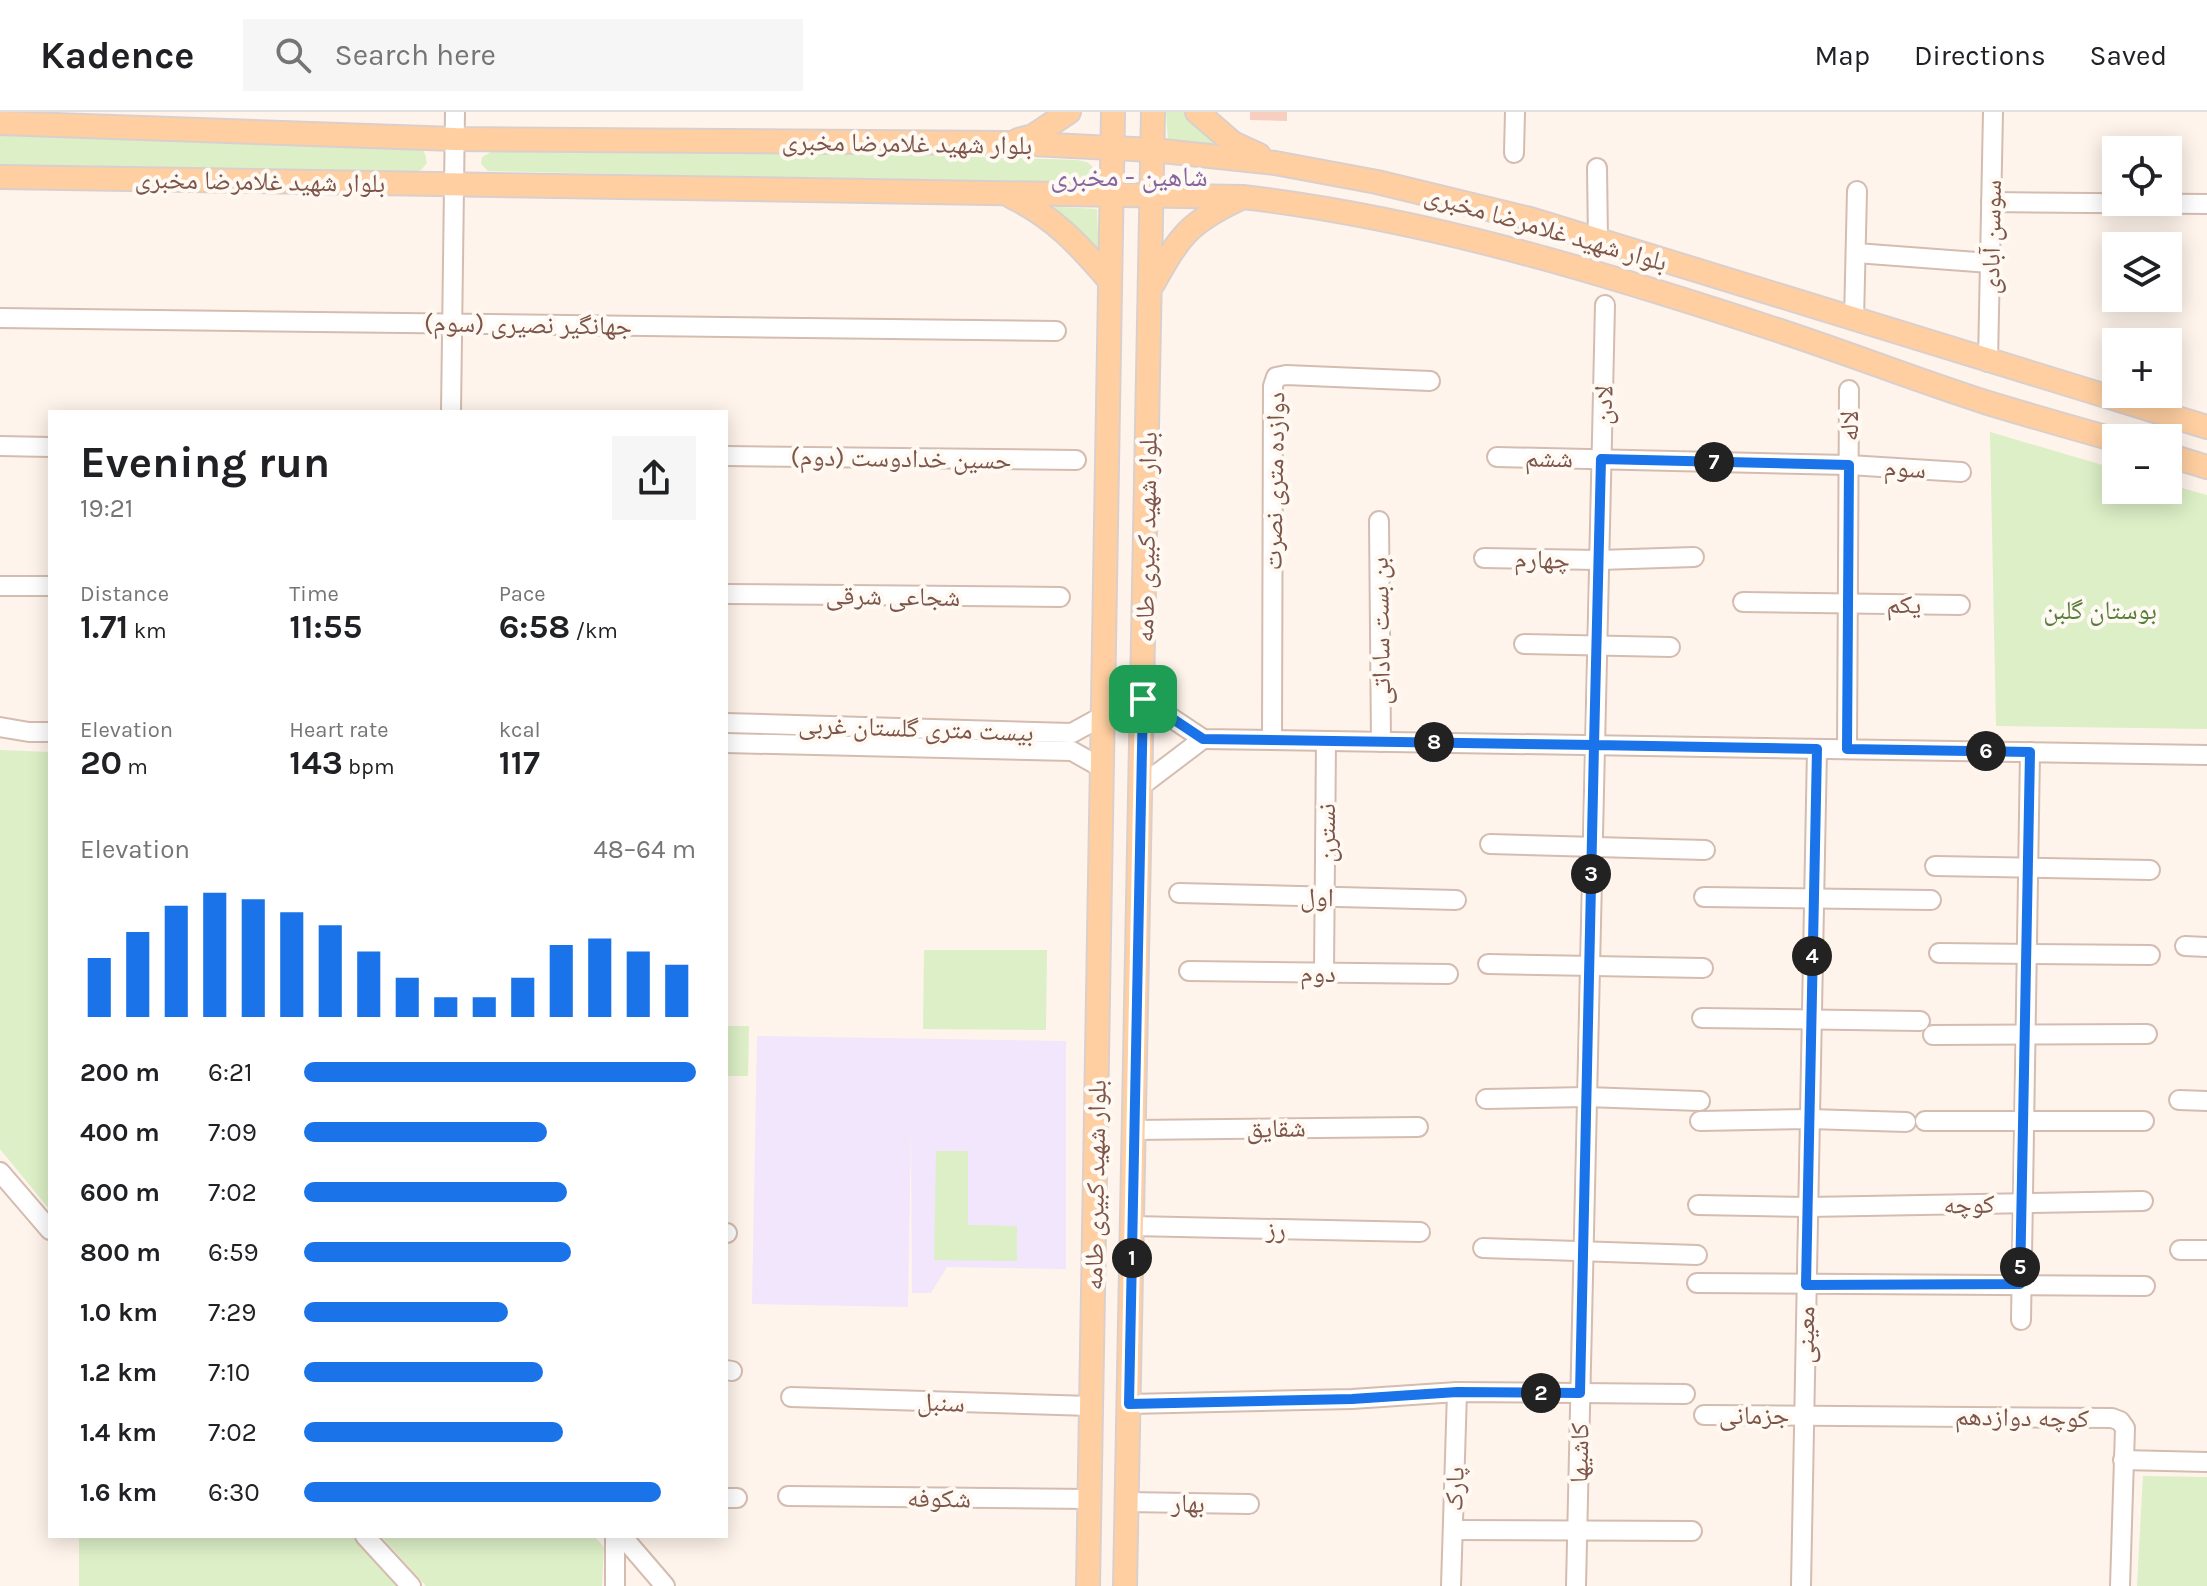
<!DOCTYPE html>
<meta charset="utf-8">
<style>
:root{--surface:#fff;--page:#f6f6f6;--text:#202124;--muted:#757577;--line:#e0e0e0;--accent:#1a73e8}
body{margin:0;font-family:Karla,"Noto Naskh Arabic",sans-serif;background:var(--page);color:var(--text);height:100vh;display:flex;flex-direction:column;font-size:30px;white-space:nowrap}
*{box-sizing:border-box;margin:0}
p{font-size:26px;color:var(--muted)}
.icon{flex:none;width:44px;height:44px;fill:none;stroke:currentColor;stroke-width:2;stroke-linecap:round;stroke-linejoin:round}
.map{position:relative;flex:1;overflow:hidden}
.side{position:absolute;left:48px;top:298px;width:680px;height:1128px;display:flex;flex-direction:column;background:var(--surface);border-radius:0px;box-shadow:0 4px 20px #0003}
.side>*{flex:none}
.fabs{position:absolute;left:2102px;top:24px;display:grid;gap:16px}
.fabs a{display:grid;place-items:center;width:80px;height:80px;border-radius:0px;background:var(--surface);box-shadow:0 4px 20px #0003;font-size:40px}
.pin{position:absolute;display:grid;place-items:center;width:68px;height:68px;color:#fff;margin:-34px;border-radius:16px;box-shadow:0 4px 12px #0006}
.km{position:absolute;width:40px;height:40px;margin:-20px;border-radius:50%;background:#222;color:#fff;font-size:22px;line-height:40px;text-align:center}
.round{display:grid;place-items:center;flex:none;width:84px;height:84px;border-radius:0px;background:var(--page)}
.overview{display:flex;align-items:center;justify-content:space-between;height:136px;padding:0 32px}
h1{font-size:44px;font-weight:700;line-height:60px}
.stats{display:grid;grid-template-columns:repeat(3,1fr);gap:12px;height:136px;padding:8px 32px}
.stats div{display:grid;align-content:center}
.stats b{font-size:34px;font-weight:700}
.stats small{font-size:22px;font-weight:400}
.stats p{font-size:22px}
.chart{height:224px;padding:16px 32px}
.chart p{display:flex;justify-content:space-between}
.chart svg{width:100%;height:144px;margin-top:8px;stroke:var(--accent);stroke-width:6}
ul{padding:0 32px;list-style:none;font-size:26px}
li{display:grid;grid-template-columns:128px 96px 1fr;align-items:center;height:60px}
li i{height:20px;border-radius:10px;background:var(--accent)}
header{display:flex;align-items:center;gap:48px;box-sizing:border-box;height:112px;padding:0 40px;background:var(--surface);border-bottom:2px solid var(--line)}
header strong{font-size:38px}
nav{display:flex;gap:44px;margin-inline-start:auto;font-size:28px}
.search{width:560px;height:72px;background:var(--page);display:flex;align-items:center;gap:20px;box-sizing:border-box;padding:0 28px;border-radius:0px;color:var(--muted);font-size:30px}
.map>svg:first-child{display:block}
.education{fill:#f1e6fb}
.green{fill:#dcefc6}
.building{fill:#f7cebf}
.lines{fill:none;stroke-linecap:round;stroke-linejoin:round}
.minor-casing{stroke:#d5bcb0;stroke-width:22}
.major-casing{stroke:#dbcfcc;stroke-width:26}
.minor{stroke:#fff;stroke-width:18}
.major{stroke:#ffcfa1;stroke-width:22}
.route-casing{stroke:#fff;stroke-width:16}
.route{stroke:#1a73e8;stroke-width:10}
.labels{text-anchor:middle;stroke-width:8;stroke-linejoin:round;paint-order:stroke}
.street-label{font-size:26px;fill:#7e5549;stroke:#fff9f3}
.park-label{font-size:26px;fill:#587e3c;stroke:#fff9f3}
.neighbourhood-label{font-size:28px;fill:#8566a0;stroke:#fff9f3}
</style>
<header>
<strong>Kadence</strong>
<div class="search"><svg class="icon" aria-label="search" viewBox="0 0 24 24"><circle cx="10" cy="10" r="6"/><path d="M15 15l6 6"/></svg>Search here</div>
<nav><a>Map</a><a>Directions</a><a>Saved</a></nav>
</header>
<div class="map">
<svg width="2207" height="1474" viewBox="0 0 2207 1474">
<rect width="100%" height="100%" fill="#fef4eb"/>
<path class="education" d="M757,924l309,5v228l-119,-2 -16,26h-19l-1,-167 -3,181 -156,-3z"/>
<g class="green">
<path d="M1166,0h21l23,26 11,7 -53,-3z"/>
<path d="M13,22l407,12 5,8 2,9 -6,7 -10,3 -411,-6v-32z"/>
<path d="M500,35l338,5 239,8 10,2 6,5 1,12 -9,4 -24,1 -573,-13 -7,-7 1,-7z"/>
<path d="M1040,94l57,3 2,53z"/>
<path d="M1990,320l126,37v21h52v-6l39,11v234l-211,-3z"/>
<path d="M0,638l50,2v458l-50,-61z"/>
<path d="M924,838h123l-1,80 -123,-1z"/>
<path d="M726,914h23l-1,50h-22z"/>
<path d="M936,1039h32v74l49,1v35l-83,-1z"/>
<path d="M2143,1364l64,1v109h-70z"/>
<path d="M79,1424h274l44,50h-318z"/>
<path d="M381,1424h213l10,11 -2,39h-176z"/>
</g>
<path class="building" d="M1250,0h37v9l-37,-1z"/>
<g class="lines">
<defs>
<g id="minor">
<path d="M1514,41l1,-41"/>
<path d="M1597,56l1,72"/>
<path d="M1991,90l216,2"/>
<path d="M1856,141l134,10"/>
<path d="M0,206l1056,13"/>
<path d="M1854,208l3,-129"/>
<path d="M1988,250l5,-250"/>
<path d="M451,300l4,-300"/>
<path d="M0,334l50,1"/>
<path d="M726,344l350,4"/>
<path d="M1497,345l352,8 112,7"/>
<path d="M1379,409l2,221"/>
<path d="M1484,446l115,2 95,-3"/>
<path d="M0,474h50"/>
<path d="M726,482l334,3"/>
<path d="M1743,490l217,3"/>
<path d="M1524,532l146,3"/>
<path d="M1143,587l60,40 1004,16"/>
<path d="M726,611l346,10 31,-17"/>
<path d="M0,615l29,5h21"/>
<path d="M1272,628l1,-354 3,-9 10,-2 144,6"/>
<path d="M726,631l346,8 30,17"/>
<path d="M1847,637l2,-359"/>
<path d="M1141,674l62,-47"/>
<path d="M1490,732l215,6"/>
<path d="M1935,754l215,4"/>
<path d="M1179,781l277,7"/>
<path d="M1704,785l227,3"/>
<path d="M2185,834l22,1"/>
<path d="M1939,841l211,2"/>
<path d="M1488,852l215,4"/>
<path d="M1189,859l259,3"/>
<path d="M1324,861l2,-232"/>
<path d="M1702,906l218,3"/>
<path d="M1933,923l214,-1"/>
<path d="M1486,987l100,-2 114,4"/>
<path d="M2179,988l28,1"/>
<path d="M1700,1009l110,-2 96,3"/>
<path d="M1925,1009h219"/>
<path d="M1134,1018l284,-3"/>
<path d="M0,1060l50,58"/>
<path d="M1698,1093l110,2 335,-6"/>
<path d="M1132,1114l288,6"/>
<path d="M726,1121h1"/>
<path d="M1483,1136l214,7"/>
<path d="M2180,1138h27"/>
<path d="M1697,1171l448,3"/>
<path d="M2021,1208l9,-568"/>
<path d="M726,1258l6,1"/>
<path d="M791,1285l300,9"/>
<path d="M1129,1292l223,-5 105,-7 228,2"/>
<path d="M1704,1303l408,3 8,3 5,7 -5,158"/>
<path d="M2123,1348l84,2"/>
<path d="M788,1384l301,3"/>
<path d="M726,1386h11"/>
<path d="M1127,1390l122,2"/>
<path d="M1453,1418l239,1"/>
<path d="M365,1424l46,50"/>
<path d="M615,1424v50"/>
<path d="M622,1424l43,50"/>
<path d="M1451,1474l6,-194"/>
<path d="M1576,1474l29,-1281"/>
<path d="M1801,1474l16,-837"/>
</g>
<g id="major">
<path d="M1197,0l36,31 26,12"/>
<path d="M0,11l455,16 554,4 144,7 122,13 102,19 153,37 677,208"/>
<path d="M1018,28l15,-4 36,-24"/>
<path d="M0,65l1243,20c179,21 351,73 522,129 75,24 148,53 223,77 43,13 85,25 128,37"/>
<path d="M1012,85c42,20 68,49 98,84"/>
<path d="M1153,172c27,-48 35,-61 86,-85"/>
<path d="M2168,343l39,12"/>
<path d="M1088,1474l25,-1474"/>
<path d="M1125,1474l28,-1474"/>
</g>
</defs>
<use href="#minor" class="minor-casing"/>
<use href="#major" class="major-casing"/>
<use href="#minor" class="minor"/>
<use href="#major" class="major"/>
</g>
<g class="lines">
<defs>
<path id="route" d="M1143,587l-14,705 223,-5 105,-7 123,1 14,-648 223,4 -11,536 214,-1 10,-532 -183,-3 2,-284 -248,-6 -7,286 -391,-6 -60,-40"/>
</defs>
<use href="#route" class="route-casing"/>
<use href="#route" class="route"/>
</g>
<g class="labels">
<g class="street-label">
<text transform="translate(907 31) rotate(1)" y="9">بلوار شهید غلامرضا مخبری</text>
<text transform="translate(260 69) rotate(1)" y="9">بلوار شهید غلامرضا مخبری</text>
<text transform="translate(1546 116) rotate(16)" y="9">بلوار شهید غلامرضا مخبری</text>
<text transform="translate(1991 125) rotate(-89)" y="9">سوسن آبادی</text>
<text transform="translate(528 212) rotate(1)" y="9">جهانگیر نصیری (سوم)</text>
<text transform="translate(1603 293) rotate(-88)" y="9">لادن</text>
<text transform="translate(1849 314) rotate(-90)" y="9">لاله</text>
<text transform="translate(901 346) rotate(1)" y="9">حسین خدادوست (دوم)</text>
<text transform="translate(1549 346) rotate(1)" y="9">ششم</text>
<text transform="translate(1905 356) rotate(3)" y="9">سوم</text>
<text transform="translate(1274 369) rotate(-89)" y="9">دوازده متری نصرت</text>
<text transform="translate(1146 425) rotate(-89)" y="9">بلوار شهید کبیری طامه</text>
<text transform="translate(1542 447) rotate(1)" y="9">چهارم</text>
<text transform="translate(893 484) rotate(1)" y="9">شجاعی شرقی</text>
<text transform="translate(1904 492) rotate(1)" y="9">یکم</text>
<text transform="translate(1380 519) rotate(-91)" y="9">بن بست ساداتی</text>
<text transform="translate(916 616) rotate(2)" y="9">بیست متری گلستان غربی</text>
<text transform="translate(1326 721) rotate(-90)" y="9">نسترن</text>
<text transform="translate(1317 785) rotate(1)" y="9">اول</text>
<text transform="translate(1318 861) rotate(1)" y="9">دوم</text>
<text transform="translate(1276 1016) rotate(-1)" y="9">شقایق</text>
<text transform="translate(1095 1073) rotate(-89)" y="9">بلوار شهید کبیری طامه</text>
<text transform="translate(1969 1092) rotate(-1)" y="9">کوچه</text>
<text transform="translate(1276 1117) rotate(1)" y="9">رز</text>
<text transform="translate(1805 1223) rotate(-89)" y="9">معینی</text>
<text transform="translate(941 1290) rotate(2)" y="9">سنبل</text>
<text x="1754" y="1312">جزمانی</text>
<text transform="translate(2022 1305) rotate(1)" y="9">کوچه دوازدهم</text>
<text transform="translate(1579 1341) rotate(-89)" y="9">کاشیها</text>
<text transform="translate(1454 1377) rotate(-88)" y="9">پارک</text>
<text transform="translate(939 1386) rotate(1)" y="9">شکوفه</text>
<text transform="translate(1188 1391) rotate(1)" y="9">بهار</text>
</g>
<g class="park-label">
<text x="2100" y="507">بوستان گلبن</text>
</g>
<g class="neighbourhood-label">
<text x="1129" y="74">شاهین - مخبری</text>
</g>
</g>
</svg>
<div class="fabs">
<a><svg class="icon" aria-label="locate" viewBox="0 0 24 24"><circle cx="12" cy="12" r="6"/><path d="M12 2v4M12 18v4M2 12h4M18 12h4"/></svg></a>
<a><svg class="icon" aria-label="layers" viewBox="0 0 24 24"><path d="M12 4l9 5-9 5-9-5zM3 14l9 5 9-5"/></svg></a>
<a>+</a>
<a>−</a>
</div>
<div class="pin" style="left:1143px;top:587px;background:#1e9e55"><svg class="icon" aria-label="arrive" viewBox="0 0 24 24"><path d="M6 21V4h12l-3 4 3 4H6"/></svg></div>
<b class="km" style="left:1132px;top:1146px">1</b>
<b class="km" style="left:1541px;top:1281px">2</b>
<b class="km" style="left:1591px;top:762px">3</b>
<b class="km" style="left:1812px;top:844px">4</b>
<b class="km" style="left:2020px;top:1155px">5</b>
<b class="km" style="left:1986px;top:639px">6</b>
<b class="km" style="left:1714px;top:350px">7</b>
<b class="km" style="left:1434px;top:630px">8</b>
<section class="side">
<div class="overview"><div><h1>Evening run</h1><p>19:21</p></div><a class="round"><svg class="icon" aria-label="share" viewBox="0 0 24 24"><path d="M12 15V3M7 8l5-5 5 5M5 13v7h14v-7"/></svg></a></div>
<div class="stats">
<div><p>Distance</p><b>1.71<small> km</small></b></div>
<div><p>Time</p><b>11:55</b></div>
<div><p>Pace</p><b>6:58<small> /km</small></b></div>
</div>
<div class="stats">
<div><p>Elevation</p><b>20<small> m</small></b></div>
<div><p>Heart rate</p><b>143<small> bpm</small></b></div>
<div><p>kcal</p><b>117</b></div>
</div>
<div class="chart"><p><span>Elevation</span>48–64 m</p>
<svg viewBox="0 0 160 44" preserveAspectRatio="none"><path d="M5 44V26M15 44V18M25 44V10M35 44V6M45 44V8M55 44V12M65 44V16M75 44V24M85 44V32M95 44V38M105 44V38M115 44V32M125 44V22M135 44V20M145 44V24M155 44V28"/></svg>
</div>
<ul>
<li><b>200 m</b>6:21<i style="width:100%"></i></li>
<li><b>400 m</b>7:09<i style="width:62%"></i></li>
<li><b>600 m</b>7:02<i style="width:67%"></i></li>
<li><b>800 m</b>6:59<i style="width:68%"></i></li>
<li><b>1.0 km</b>7:29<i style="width:52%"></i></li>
<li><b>1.2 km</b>7:10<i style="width:61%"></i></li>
<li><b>1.4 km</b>7:02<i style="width:66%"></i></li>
<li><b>1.6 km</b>6:30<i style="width:91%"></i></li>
</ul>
</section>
</div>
